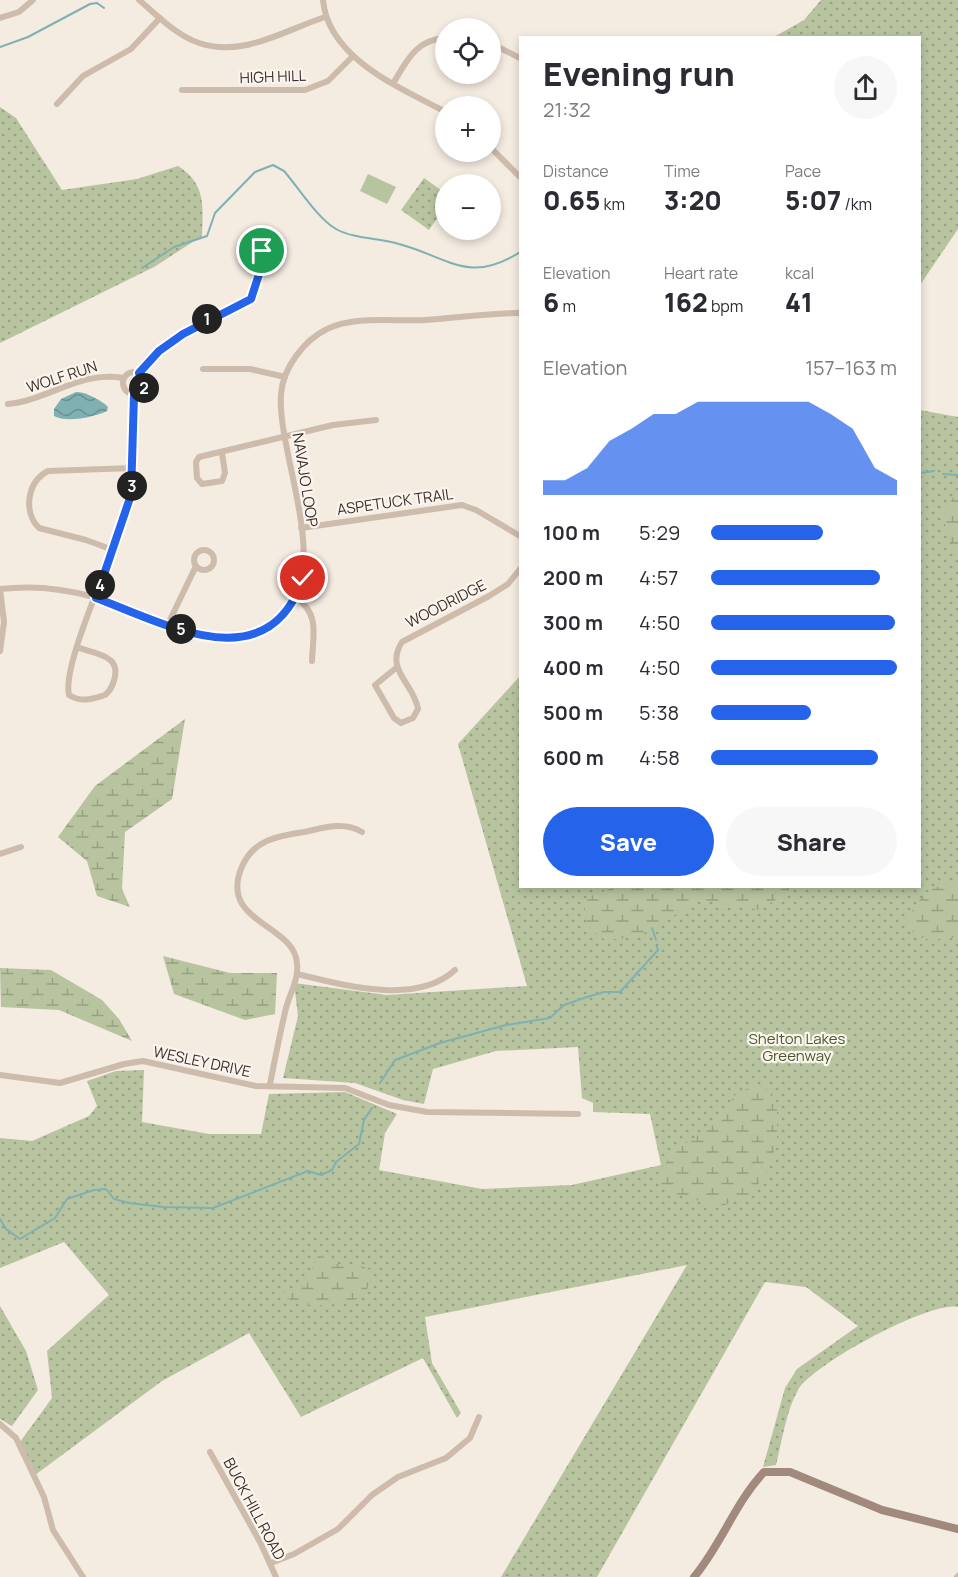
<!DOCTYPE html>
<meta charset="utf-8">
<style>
:root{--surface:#fff;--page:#f7f7f7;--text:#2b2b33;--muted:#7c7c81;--accent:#2563eb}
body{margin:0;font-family:Manrope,sans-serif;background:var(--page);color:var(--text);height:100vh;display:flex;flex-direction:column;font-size:22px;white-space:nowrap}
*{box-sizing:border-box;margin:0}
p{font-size:20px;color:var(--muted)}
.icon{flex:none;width:33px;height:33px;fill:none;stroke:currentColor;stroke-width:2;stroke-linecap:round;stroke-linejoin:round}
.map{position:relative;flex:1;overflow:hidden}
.details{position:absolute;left:519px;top:36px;width:402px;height:852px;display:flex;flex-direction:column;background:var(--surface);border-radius:0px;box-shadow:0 3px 9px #0003}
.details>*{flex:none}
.tools{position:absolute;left:435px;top:18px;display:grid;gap:12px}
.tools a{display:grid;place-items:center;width:66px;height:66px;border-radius:50%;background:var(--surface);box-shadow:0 3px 9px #0003;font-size:30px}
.pin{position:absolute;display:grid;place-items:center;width:51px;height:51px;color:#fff;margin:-26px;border:3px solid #fff;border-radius:50%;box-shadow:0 2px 6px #0007}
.km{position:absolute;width:30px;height:30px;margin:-15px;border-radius:50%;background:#222;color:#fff;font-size:16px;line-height:30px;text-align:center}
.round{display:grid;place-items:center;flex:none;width:63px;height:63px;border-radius:32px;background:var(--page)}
.headline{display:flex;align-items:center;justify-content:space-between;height:102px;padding:0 24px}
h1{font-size:33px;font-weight:800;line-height:45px}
.figures{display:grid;grid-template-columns:repeat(3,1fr);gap:9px;height:102px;padding:6px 24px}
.figures div{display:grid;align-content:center}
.figures b{font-size:26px;font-weight:800}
.figures small{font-size:16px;font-weight:400}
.figures p{font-size:16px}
.chart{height:168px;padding:12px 24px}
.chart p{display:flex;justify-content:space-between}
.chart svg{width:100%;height:108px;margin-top:6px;fill:var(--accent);opacity:.7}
.button{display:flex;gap:12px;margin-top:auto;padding:12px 24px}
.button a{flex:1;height:69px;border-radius:36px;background:var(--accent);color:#fff;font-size:24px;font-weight:800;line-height:69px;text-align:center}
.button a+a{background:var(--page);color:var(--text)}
ul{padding:0 24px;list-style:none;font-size:20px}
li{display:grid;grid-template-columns:96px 72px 1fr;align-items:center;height:45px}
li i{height:15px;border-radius:8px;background:var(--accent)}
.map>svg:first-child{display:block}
.green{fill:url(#green-dots)}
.wetland{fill:url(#wetland-marsh)}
.pitch{fill:#b8c4a0}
.water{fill:url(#water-waves)}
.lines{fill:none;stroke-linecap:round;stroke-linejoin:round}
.stream{stroke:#7fb0b2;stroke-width:2}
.street{stroke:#cdbbac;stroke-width:6}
.secondary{stroke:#a18a7d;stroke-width:8}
.route-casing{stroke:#fff;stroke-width:12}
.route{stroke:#2563eb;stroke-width:8}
.labels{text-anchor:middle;stroke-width:4.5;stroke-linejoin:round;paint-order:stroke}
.street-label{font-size:15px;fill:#3b302b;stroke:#fbf5ee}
.park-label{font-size:15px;fill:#4a5a2e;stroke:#fbf5ee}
</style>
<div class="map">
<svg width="958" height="1577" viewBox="0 0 958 1577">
<defs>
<pattern id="green-dots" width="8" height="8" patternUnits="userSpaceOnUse" patternTransform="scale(1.5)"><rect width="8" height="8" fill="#b8c4a0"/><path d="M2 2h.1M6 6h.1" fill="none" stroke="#97a083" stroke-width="1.8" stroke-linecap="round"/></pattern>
<pattern id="wetland-marsh" width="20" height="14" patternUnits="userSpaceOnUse" patternTransform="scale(1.5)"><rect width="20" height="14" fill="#b8c4a0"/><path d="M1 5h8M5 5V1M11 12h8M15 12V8" fill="none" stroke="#97a083"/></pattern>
<pattern id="water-waves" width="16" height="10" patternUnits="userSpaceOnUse" patternTransform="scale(1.5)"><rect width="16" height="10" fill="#7fb0b2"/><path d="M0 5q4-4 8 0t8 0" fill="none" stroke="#699091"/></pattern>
</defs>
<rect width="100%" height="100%" fill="#f4ebe1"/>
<g class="green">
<path d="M821,0h137v229l-38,56v-247l-146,-1 30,-17z"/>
<path d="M0,107l16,11 46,72 75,-11 41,-13c28,18 25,39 24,70l-48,31 -154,76z"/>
<path d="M424,178l21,15v14l-16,23 -28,-20z"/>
<path d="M920,410l38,7v890c-28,-6 -145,57 -160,83 -12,21 -16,51 -22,75l-13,2 22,-79 12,-19 61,-43 -52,-39 -41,-5 -168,295h-96l186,-312 -262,52 7,46 29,50 -4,5 -34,-60 -122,59 -52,-84 -87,48 -127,94 -15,-33 32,-44 -5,-47 62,-56 -45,-53 -64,26v-130l32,3 57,-25 8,-10 -10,-25 29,-10 28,-1 -2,52 67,12h52l8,-40 76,-2 52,22 -12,19 -6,37 103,19 90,-4 89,-20 -11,-51 -57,-2v-9l-11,-5 -4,-51 -82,4 -63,18 -9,35 -21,-4 -48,-17 -72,-5 15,-62 -4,-33 93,12 140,-9 -69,-242 62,-68v210h400z"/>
<path d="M0,1306l26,45 12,39 -26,36 -12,-7z"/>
</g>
<g class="wetland">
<path d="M958,489v72l-16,-45z"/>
<path d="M185,719l-13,80 -47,33 -3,57 8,18 -33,-11 -10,-35 -29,-24 37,-51z"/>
<path d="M958,881v56l-28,3 -16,-5 -7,-15c13,-25 22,-34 51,-39z"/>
<path d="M618,886h172v1l-2,5 -28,18 -59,-10 -64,37 -32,3c-19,-15 -25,-18 -17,-43z"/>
<path d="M163,956l67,17h47l-2,41 -30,6 -71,-26z"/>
<path d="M0,968l51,2 51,30 17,19 13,22 -73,-31 -58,-3z"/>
<path d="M755,1085l10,1 12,19v36l-10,32 -18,23 -30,11 -53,-16 -11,-16 25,-28 33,-22 22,-30z"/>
<path d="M320,1255l16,9h19l14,5 3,5c-5,29 -22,28 -45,31 -18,1 -28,0 -44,-9l3,-7 13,-1 8,-4 9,-26z"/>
</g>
<path class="pitch" d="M368,174l28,13 -9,17 -27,-13z"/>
<path class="water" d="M76,392c10,0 25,8 32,15l-1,4c-12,6 -40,12 -53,5v-7l7,-10z"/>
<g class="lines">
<g class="stream">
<path d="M0,47l28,-10 62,-33 7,-1 7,5"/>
<path d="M142,268l32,-21 33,-11 8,-23 40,-41 18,-7 11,6c14,16 34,48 52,58 18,10 43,9 63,15 49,13 70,41 121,8"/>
<path d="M920,473l14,-2"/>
<path d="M943,474l15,1"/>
<path d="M652,928l4,12"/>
<path d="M380,1083l15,-23 45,-17 66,-18 44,-7 14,-13 23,-8 17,-5h16l38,-42 -1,-3"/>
<path d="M0,1219l6,10 14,10 35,-21 12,-19 27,-9 12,-1 8,10 15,4 34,4 50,1 95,-37 13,4 11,-5 4,-8 23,-18 5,-24 8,-12"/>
</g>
<g class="street">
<path d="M139,0c18,15 38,36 60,43 44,15 86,-13 126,-26"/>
<path d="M323,0c5,58 77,88 123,112"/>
<path d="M0,18l19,-6 14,-12"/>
<path d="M490,43l30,15"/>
<path d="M394,82c13,-22 23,-43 52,-44"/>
<path d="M182,90h123l23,-9 25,-25"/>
<path d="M57,104l26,-28 48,-27 29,-31"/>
<path d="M490,147l30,30"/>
<circle cx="264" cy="260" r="9"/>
<path d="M203,369h47l35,8"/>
<circle cx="134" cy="383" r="11"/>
<path d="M139,373l20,-22 24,-17 68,-35 5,-10 5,-21"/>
<path d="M8,404c40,-4 74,-34 115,-26"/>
<path d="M222,453l3,20 -3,8 -20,3 -5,-6 -1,-16 3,-5 134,-32 43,-5"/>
<path d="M301,528l161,-23 14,5 44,26"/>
<circle cx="204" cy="560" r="10"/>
<path d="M113,550l-27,-10 -47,-12c-16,-16 -12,-46 9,-57l85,-3"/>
<path d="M296,597c24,18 17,37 16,64"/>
<path d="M168,624l28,-58"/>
<path d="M77,647c9,4 26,6 33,13 11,8 3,29 -5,35 -13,4 -23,8 -36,0 -8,-34 53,-155 62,-200 7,-31 2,-68 3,-100"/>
<path d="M0,651l4,-29 -4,-33c33,-4 62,-1 94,8 51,15 107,55 161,37 95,-32 21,-173 26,-240 2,-26 23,-54 46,-65 29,-14 67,-7 98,-9 33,-2 63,-7 95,-7"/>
<path d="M396,668l-21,17 19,33 7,5 12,-5 5,-9c-4,-26 -34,-39 -16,-67l87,-46 19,-12 12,-15"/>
<path d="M0,854l21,-7"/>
<path d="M297,974c46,11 119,32 158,-4"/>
<path d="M0,1075l60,8 64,-19 19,-3 113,25 89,2 44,17 38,7 151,2"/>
<path d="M270,1084c5,-25 10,-51 16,-76 4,-15 13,-29 11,-45 -3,-39 -77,-40 -56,-94 11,-29 36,-33 63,-37 20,-4 39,-11 58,0"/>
<path d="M0,1424l16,14 28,59 9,33 30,47"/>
<path d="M210,1452l50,90 16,35"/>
<path d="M271,1563l23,-9 44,-25 34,-34 26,-18 48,-19 24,-20 9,-21"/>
<path d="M957,1577l1,-1"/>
</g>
<path class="secondary" d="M694,1577c27,-32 41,-74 70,-105h26l92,38 76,19"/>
</g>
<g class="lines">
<defs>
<path id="route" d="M262,251l-6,6v6l5,5 -10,31 -68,35 -24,17 -20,22 6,11 -3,6 -8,5 -3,100 -35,103c70,26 172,84 207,-20"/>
</defs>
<use href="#route" class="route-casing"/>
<use href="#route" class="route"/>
</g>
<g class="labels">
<g class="street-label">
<text transform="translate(273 77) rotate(-2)" y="5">HIGH HILL</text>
<text transform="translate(62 377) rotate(-18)" y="5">WOLF RUN</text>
<text transform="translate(305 480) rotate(81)" y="5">NAVAJO LOOP</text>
<text transform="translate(395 502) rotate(-8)" y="5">ASPETUCK TRAIL</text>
<text transform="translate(446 604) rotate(-27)" y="5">WOODRIDGE</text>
<text transform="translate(202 1062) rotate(12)" y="5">WESLEY DRIVE</text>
<text transform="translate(254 1509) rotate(62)" y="5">BUCK HILL ROAD</text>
</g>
<g class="park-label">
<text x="797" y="1044">Shelton Lakes<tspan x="797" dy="17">Greenway</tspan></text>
</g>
</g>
</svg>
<div class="tools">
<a><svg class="icon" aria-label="locate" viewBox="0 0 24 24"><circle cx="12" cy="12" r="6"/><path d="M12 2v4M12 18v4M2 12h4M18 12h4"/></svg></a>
<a>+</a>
<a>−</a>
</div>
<div class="pin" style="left:262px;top:251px;background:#1e9e55"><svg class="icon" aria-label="arrive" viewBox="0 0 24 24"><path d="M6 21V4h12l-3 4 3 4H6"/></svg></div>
<div class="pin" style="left:303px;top:578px;background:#d93025"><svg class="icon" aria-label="check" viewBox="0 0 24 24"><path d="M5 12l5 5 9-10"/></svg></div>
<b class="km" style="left:207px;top:319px">1</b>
<b class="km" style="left:144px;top:388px">2</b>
<b class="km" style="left:132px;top:486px">3</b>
<b class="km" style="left:100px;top:585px">4</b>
<b class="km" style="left:181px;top:629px">5</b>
<section class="details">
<div class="headline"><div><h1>Evening run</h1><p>21:32</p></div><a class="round"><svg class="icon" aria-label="share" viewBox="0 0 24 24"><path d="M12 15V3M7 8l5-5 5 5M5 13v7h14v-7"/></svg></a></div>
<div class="figures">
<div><p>Distance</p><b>0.65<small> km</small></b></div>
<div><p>Time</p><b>3:20</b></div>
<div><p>Pace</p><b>5:07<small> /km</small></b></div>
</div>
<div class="figures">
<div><p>Elevation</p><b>6<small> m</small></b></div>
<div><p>Heart rate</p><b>162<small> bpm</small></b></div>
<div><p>kcal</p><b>41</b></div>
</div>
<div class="chart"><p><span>Elevation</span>157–163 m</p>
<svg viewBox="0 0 160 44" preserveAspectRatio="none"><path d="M0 44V38L10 38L20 33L30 22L40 17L50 11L60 11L70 6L80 6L90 6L100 6L110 6L120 6L130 11L140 17L150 33L160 38V44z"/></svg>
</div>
<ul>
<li><b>100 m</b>5:29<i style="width:60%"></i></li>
<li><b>200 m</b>4:57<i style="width:91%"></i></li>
<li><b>300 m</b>4:50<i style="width:99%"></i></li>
<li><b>400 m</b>4:50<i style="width:100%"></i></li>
<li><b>500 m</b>5:38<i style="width:54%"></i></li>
<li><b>600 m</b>4:58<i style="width:90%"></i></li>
</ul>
<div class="button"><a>Save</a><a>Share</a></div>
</section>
</div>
